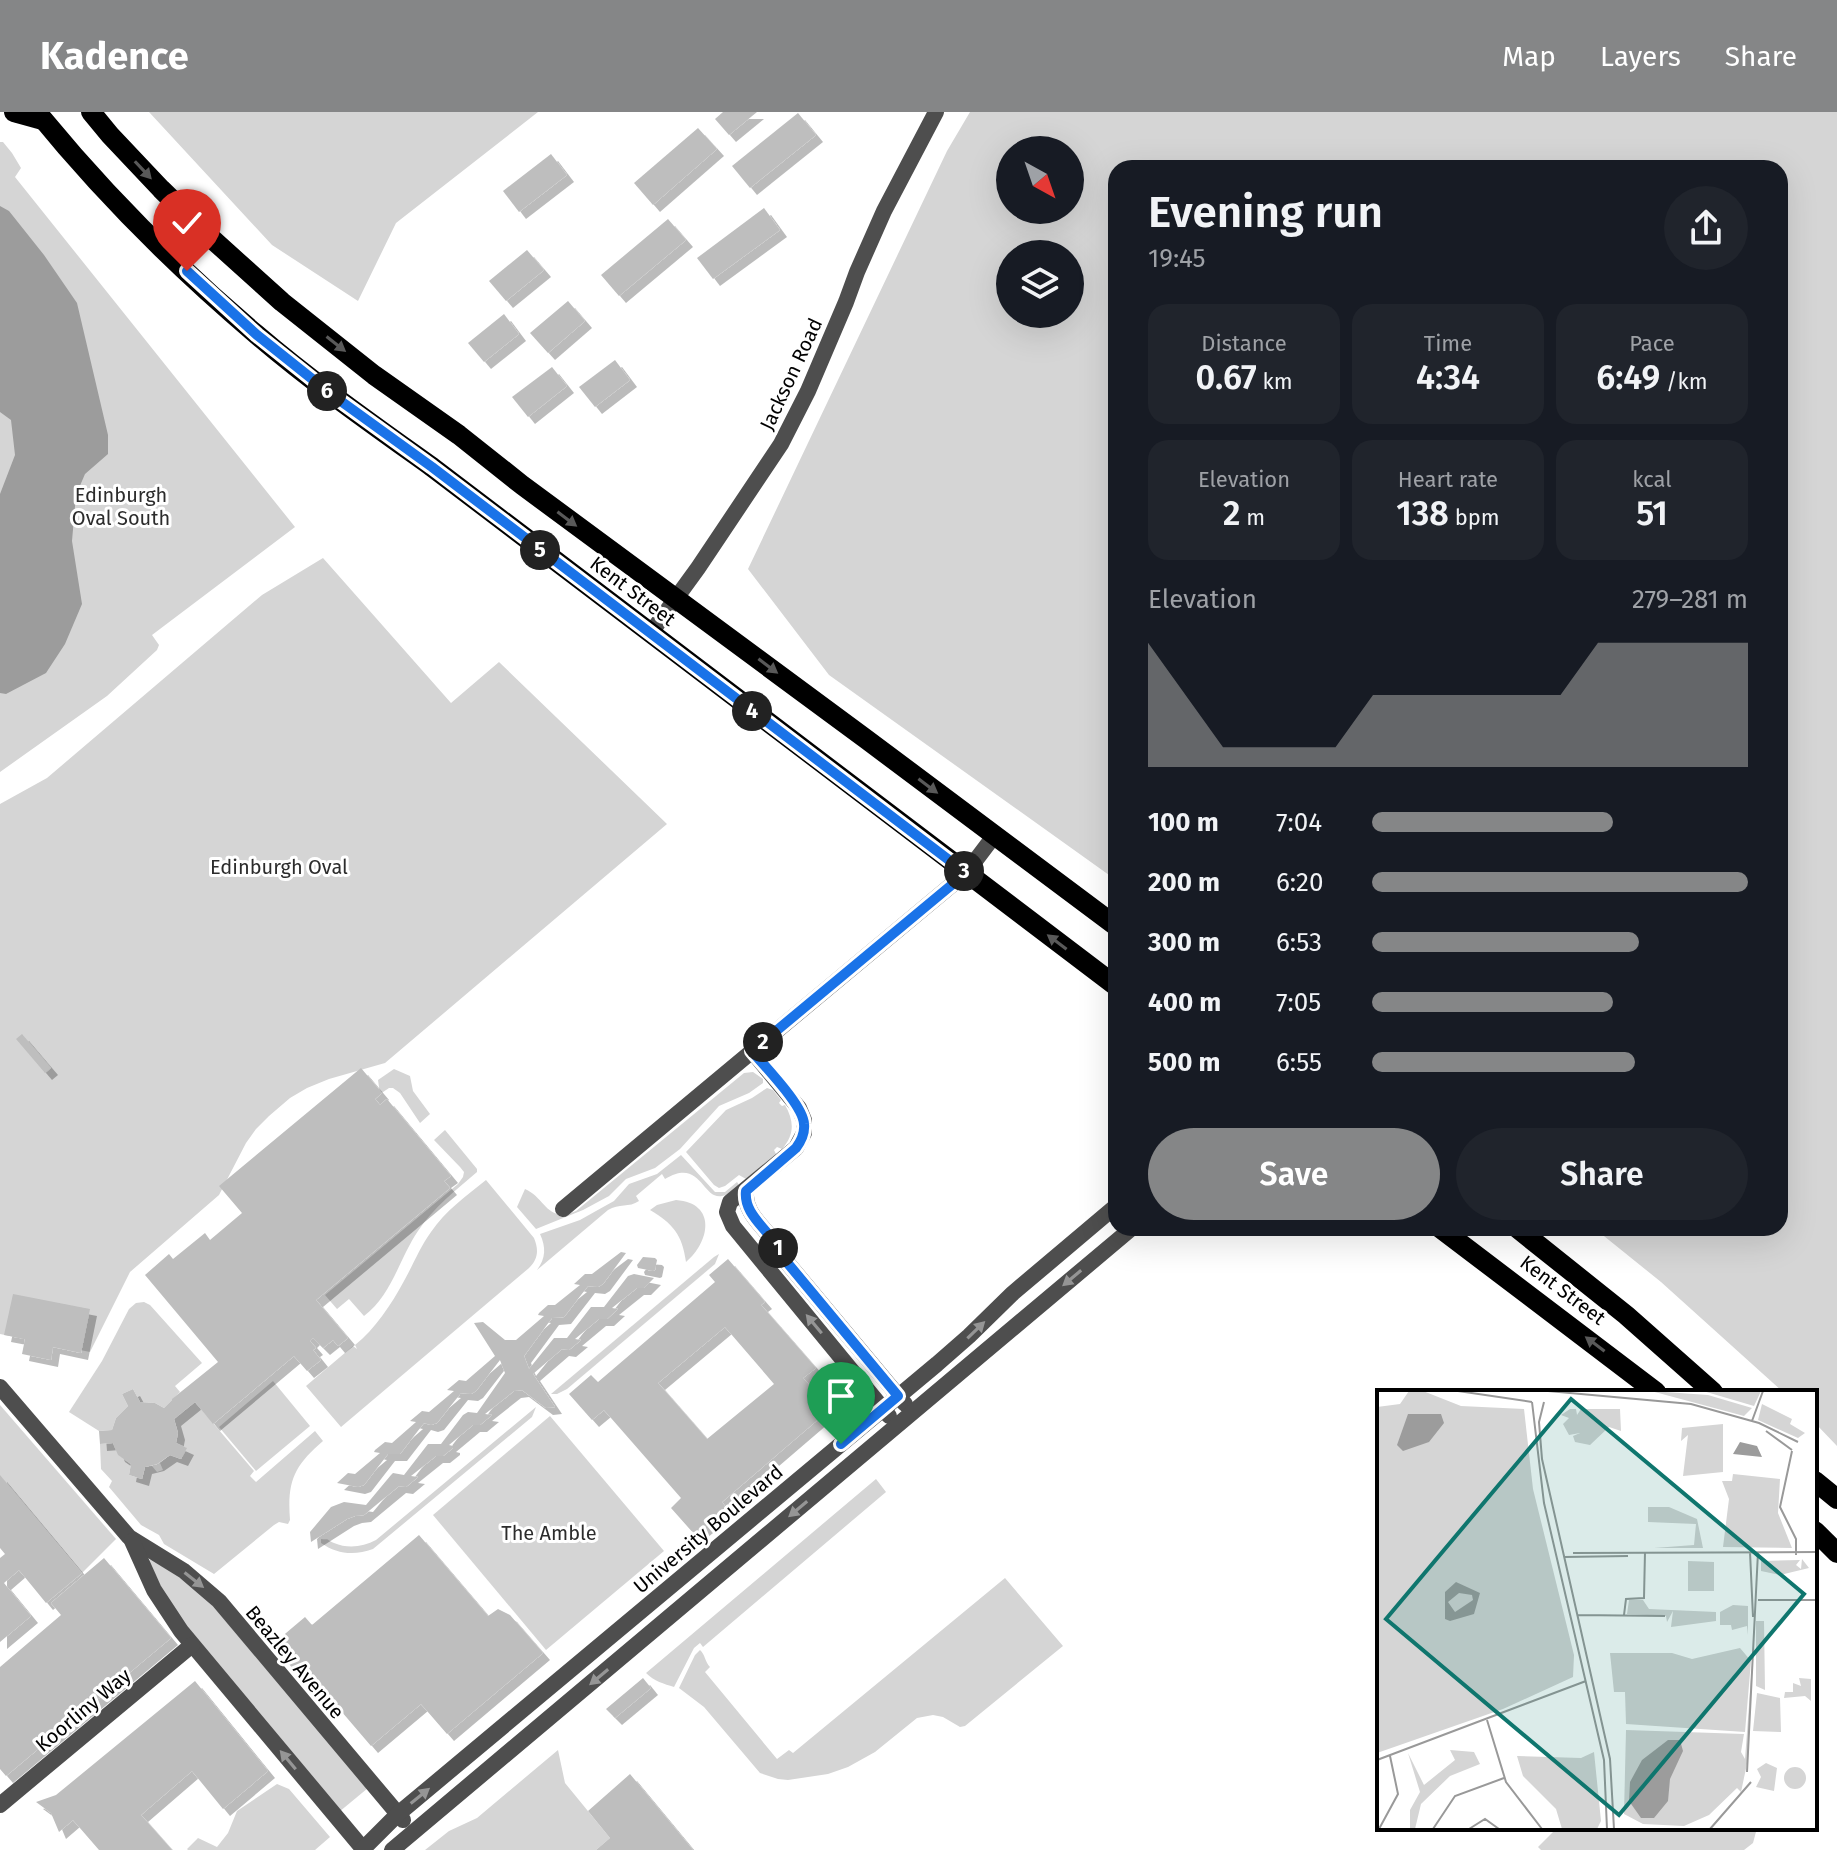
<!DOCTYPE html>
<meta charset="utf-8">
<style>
:root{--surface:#171b24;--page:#20242c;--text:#f1f3f6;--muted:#9ea1a6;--accent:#858687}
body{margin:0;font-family:"Fira Sans",sans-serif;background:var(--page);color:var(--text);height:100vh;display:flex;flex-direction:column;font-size:30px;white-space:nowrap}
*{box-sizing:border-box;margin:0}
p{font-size:26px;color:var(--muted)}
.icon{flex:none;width:44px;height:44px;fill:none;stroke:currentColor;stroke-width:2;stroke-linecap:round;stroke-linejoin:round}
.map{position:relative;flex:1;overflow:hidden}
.side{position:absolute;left:1108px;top:48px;width:680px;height:1076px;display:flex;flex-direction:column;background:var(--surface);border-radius:24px;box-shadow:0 8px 32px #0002}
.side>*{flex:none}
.needle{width:52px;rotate:140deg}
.tools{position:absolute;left:996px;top:24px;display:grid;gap:16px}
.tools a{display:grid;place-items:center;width:88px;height:88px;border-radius:50%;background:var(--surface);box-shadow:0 8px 32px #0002;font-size:40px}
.pin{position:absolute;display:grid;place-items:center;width:68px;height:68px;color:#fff;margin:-82px -34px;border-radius:50% 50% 50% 0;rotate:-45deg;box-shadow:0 0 8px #0007}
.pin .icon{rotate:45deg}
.km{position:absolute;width:40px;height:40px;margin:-20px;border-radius:50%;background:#222;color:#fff;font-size:22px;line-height:40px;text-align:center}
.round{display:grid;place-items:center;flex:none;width:84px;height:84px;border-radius:42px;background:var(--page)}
.headline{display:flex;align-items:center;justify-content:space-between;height:136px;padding:0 40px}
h1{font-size:44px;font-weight:600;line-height:60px}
.figures{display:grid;grid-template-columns:repeat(3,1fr);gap:12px;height:136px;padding:8px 40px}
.figures div{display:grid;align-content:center;border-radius:20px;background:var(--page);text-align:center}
.figures b{font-size:34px;font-weight:600}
.figures small{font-size:22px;font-weight:400}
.figures p{font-size:22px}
.chart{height:224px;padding:16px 40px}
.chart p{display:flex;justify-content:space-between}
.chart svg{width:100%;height:144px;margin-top:8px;fill:var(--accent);opacity:.7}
.cta{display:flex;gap:16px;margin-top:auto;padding:16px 40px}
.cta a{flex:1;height:92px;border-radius:48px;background:var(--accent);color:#fff;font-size:32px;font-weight:600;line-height:92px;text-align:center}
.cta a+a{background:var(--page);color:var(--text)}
ul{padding:0 40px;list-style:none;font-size:26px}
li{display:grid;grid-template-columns:128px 96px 1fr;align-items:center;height:60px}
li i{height:20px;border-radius:10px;background:var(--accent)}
header{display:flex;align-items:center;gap:48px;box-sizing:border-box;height:112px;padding:0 40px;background:var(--accent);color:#fff}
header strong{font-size:38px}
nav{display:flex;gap:44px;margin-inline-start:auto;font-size:28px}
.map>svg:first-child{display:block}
.green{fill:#d5d5d5;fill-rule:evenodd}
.water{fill:#9c9c9c}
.building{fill:#bebebe;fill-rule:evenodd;filter:url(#shadow)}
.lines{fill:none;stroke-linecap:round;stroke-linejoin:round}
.minor{stroke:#4e4e4e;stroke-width:16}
.tertiary{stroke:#4e4e4e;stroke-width:16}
.primary{stroke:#000;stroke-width:20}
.oneway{fill:#595959}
.oneway2{fill:#959595}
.route-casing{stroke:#fff;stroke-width:16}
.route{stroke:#1a73e8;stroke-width:10}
.labels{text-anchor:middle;stroke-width:6;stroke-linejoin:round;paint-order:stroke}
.street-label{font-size:20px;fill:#000;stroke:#fff}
.park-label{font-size:20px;fill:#2c2c2c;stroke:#fff}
.inset-road{fill:none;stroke:#999;stroke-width:2}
.view{fill:#0f766e;fill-opacity:0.15;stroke:#0f766e;stroke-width:4}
.inset-edge{fill:none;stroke:#000;stroke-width:4}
</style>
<header>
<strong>Kadence</strong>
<nav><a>Map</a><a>Layers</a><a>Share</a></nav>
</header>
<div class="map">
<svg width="1837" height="1738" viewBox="0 0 1837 1738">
<defs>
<filter id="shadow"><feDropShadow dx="7" dy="7" stdDeviation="0" flood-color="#0004"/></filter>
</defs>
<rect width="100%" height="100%" fill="#fff"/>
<g class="green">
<path d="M149,0h389l-142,111 -38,78 -86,-56z"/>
<path d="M970,0h867v1334l-22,-23v-31h-32l-122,-110 -67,-54h186v-1060h-664v712l-287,-205 -81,-106 199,-418zM1070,38v60h-60v-60zM1010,142h60v60h-60z"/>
<path d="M0,30h3l9,11 9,15 -6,9 280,350 -143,108 7,10 -2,5 -50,46 -107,76z"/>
<path d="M323,446l128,145 48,-41 168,162 -282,239 -56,16 -22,9 -17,10 -21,18 -13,13 -10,14 -27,52 -89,77 -40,80 -90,-18v-530l47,-26 215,-183z"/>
<path d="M394,957l16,7 3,15 17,23 -10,9 -20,-30 -7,-5h-4l-9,6 -2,-14z"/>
<path d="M753,960l10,7v4l-14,10 -30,13 -39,43 -25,19 -29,11 -17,17 -26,14 -47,19 -19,-22 8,-18c21,9 22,35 51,22l168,-138z"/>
<path d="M767,976l6,2 8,10 -2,3 3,3 3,-1c9,16 10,29 -3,44l-5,-2 -3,3 2,4 -30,25 -7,-4 -14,11 -6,2 -5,-3 -28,-33 40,-42 26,-12z"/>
<path d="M445,1018l32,39v3c-21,18 -43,35 -59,59 -19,28 -26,64 -54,85l-15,-17 -12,10 -12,-14 133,-111 5,-7 1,-5 -4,-5 -26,-27z"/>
<path d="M681,1043l34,37h10l12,-10 2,3c-5,4 -11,10 -17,11 -20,4 -21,-39 -57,-17l-3,-5 -26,22 3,5c-10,7 -20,2 -31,9l-71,60c9,-12 9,-23 3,-36l40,-14 16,-9 18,-10 15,-17 28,-10z"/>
<path d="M486,1068l48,58c5,12 4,21 -5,30l-188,159 -35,-41 47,-40 4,3 -2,-4c20,-16 36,-40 49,-64 9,-16 16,-34 27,-49 14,-21 35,-36 55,-52z"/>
<path d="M676,1088c41,3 34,42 10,62 -4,-28 -13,-38 -36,-52l7,-5z"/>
<path d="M719,1142l-4,10 -148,125 -10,5h-6l163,-137z"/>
<path d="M144,1190l6,3 52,58 -27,23 5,6 -16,16 -9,-5 -15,-1 -7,-13 -11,5 6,12 -12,12 -4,12 -13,1 -30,-19 33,-51 27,-52 7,-6z"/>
<path d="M273,1269l37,45 -54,45 -37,-44z"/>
<path d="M195,1290l59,69 -4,5 6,6 59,-51 8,10c-29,25 -36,40 -33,79l-2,4 -9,-2 -5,3 -60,49 -50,-30 -5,-9 -18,-10 -32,-38 3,-6 -11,-12 -1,-25 13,-1 6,12 12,9 -2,11 13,4 3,-12 7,-1 5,6 6,-2 -3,-7 10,-8 11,4 5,-11 -10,-5 2,-10 -4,-14z"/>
<path d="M0,1293l116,134 -34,34 -82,-97z"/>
<path d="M536,1295l-4,10 -159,132c-19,7 -36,5 -52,-6v-4c12,1 2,-1 13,4 14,6 29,4 42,-3z"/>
<path d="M550,1304l114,135 -118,99 -113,-135z"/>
<path d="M876,1367l10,13 -183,155 -3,-4 -6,5 -20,39c-10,-3 -20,-6 -28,-14z"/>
<path d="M151,1447l49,32 168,197 -29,24 -166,-200 -24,-51z"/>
<path d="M1005,1466l58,68 -98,80 -5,1 -17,-10 -10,-2 -16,3 -42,34 -27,15 -20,7 -40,6 -10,-1 -18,-6 -56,-66 -25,-19 16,-33 5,-5c5,4 5,12 10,17l-5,5 72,87 12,-9 4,3z"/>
<path d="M558,1638l7,33 45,55 -14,12h-171l24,-19 28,-13z"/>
<path d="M277,1672l12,5 41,48 -15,13h-127l-1,-1 11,-11 19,9 11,-14 9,-22z"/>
<path d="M1557,1716h200l-4,15 -9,7h-203l-3,-3z"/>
</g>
<path class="water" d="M0,94l9,5 35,44 33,48 31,132v19l-23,20 -9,21 -4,46 10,63 -17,40 -19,29 -40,21 -6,-1v-199l15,-39 -4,-35 -11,-8z"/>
<g class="building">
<path d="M723,0h34l-28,23 -14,-16z"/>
<path d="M798,1l18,22 -66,53 -18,-22z"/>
<path d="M698,16l19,21 -64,56 -19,-22z"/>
<path d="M551,42l16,21 -48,37 -16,-21z"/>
<path d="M764,96l16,22 -67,49 -16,-21z"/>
<path d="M668,107l18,21 -67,56 -18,-21z"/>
<path d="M527,138l17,20 -38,31 -17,-20z"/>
<path d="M568,189l17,20 -37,32 -18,-20z"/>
<path d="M504,202l15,20 -35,28 -16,-19z"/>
<path d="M615,248l15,20 -35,27 -16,-20z"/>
<path d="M552,255l15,19 -39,31 -16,-20z"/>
<path d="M22,922l29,34 -6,5 -29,-34z"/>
<path d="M361,956l21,25 -7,6 5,6 7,-6 64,77 -7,5 6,7 -134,112 32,38 -10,8 -5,-6 -10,8 -10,-10 -3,3 6,7 -3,2 8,10 -14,11 -13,-15 -81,68 -18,-22 -21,17 4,14 -2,10 11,5 -6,11 -11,-4 -13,9 -12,3 -3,12 -13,-4 2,-11 -13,-9 -5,-12 -13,1 -1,-13 13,-1 4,-12 12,-12 -6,-12 11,-5 7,13 15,1 9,5 8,-8v-1l46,-37 -73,-87 24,-21 4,5 32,-26 5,7 32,-27 -23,-27z"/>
<path d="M621,1140l5,1 -23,31 -5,3 -10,-1 -24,31 -12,1 -28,38 5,13 25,-31h13l24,-31h13l24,-31 6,-2 20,4 -10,10h-7l-25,20 6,1 -11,10h-8l-24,20 6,1 -12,10 -7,-1 -29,25 22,33 -9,1 -24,-18 -8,1 -29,23 7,1 -12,10h-7l-24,20 4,1v2l-10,8h-7l-25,20 7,1 -12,10 -7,-1 -35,29 -9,1 -8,3 -36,23 -1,-10 21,-25 13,-5 22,3 25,-30 2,-2 11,2 24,-31h13l22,-29 5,-3 9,1 28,-40 -5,-13 -24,31 -5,3 -10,-1 -24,30 -6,2 -7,-2 -24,31h-12l-24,31 -6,2 -21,-4 11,-10 7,1 25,-21 -6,-1 1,-2 10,-8 7,1 24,-21 -6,-1 12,-10 7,1 25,-21 -7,-1 12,-10 7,1 29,-25 -21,-33 9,-1 22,18h11l28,-24 -6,-1 1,-2 9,-8h7l25,-20 -6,-1 11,-10h7z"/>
<path d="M643,1145l12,1 2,2 -2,10 -2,1 -15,-3 -1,-3z"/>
<path d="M728,1147l37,43 -4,3 55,63 -13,10 10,11 13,-11 25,27 -23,19 -7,-7 -99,85 5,7 -32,26 -24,-27 10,-10 -77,-88 -12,10 -23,-26 22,-19 7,7 117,-100 -6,-7zM725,1215l49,57 -67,55 -49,-56z"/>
<path d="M13,1182l77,15 -9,44 -28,-6 -2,13 -29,-6 3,-15 -21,-4z"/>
<path d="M0,1363l82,98 -36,30 -27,-33 -15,13 27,33 -31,26v-84l5,-4 -5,-6z"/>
<path d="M419,1423l69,81 10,-7 12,6 33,38 -96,81 -26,-30 -50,42 -71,-83 -7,6 -20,-25 32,-27 7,8z"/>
<path d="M104,1446l67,80 -165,138 -6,-7v-102l61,-52 -10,-12z"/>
<path d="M643,1566l8,10 -36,30 -9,-9z"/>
<path d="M195,1569l73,90 -45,38 -31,-38 -51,44 31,35h-73l-26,-30 -14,12 -8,-19 -15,-11 20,-7z"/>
<path d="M630,1662l63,76h-97l14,-12 -22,-27z"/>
</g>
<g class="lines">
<g class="minor">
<path d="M752,939l47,57 5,12v13l-8,15 -66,54 -3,10 6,14 156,190"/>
<path d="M746,1079c-3,26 27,40 34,63l125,150"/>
<path d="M563,1097l403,-336 28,-37"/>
<path d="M0,1275l129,150 55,34 35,30 184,219"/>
<path d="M132,1429l22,49 27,41 183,219"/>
<path d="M0,1693l192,-160"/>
<path d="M362,1738l36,-36 539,-450 32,-28 44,-43 103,-87"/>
<path d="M392,1738l740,-622"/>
</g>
<path class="tertiary" d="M650,522l48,-66 83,-124 27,-53 38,-89 11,-30 27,-61 52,-99"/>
<g class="primary">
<path d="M14,0l29,8"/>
<path d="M37,0c65,80 140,155 219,222 56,48 116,90 176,133l684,519"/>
<path d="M91,0l19,23 51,54 50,49 71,64 92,73 85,60 63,50 344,254 250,187"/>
<path d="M1440,1116l216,164"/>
<path d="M1517,1116l109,87 87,77"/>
<path d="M1815,1369l22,18"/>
<path d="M1815,1419l22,22"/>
</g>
</g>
<defs><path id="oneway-solid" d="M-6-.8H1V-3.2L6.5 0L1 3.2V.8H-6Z" transform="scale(2)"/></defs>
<g class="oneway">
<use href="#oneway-solid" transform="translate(143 58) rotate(47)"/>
<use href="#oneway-solid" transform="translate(336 232) rotate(38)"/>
<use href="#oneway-solid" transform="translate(567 407) rotate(37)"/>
<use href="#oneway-solid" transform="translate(768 554) rotate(37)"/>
<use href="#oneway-solid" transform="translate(928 674) rotate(37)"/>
<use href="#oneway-solid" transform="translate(1057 830) rotate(-143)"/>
<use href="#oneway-solid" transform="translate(1595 1232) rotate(-143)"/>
</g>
<g class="oneway2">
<use href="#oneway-solid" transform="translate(1072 1166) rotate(140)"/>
<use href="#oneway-solid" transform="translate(814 1212) rotate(-130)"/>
<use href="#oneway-solid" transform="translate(976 1218) rotate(-44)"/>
<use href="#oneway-solid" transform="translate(798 1397) rotate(140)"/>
<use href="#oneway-solid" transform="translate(194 1468) rotate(38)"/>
<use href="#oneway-solid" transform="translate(599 1565) rotate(140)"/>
<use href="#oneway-solid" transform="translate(288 1648) rotate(-130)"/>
<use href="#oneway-solid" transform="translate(420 1684) rotate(-39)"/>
</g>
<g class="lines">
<defs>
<path id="route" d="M187,159l70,64 74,59 101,73 534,406 -214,178c13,16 51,54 52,73 1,9 -2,16 -8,24l-50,43c-3,26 27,40 34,63l118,142 -57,48"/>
</defs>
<use href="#route" class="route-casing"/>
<use href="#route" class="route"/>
</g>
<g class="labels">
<g class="street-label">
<text transform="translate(791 262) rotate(-65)" y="7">Jackson Road</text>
<text transform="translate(633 479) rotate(37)" y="7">Kent Street</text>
<text transform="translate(1563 1178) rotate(37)" y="7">Kent Street</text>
<text transform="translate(708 1417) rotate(-40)" y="7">University Boulevard</text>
<text transform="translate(295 1550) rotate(50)" y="7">Beazley Avenue</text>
<text transform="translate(83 1598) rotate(-40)" y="7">Koorliny Way</text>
</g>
<g class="park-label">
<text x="121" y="390">Edinburgh<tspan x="121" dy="23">Oval South</tspan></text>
<text x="279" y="762">Edinburgh Oval</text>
<text x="549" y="1428">The Amble</text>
</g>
</g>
<g transform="translate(1377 1278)">
<rect width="440" height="440" fill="#fff"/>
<path d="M32,1h14l38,15 63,3 9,80 41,166 -1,22 -70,32 -126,44v-346l23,-3zM274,1l57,4 44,13 -8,8zM326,1h58l-7,15zM385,14l30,15 -2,5 15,9 -7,5 -40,-18zM193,19h6l1,6 4,-6h39l1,22 -12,-4 -19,18 -15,-3 -2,-6 7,-3 -11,2 -6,-11 6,-6 -8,-3zM346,34v48l-40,4 5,-41 -7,6 1,-13zM356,84l47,5 -2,34 14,35 -69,-1 6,-48 -7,-18h10zM271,117h21l28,12 6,29h-49l40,-3 2,-21 -48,-2zM425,169l7,9 -29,7 -19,-4v-10l39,-1 -4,5 5,4zM311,171l26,1v29h-26zM252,210h14l6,9 67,3v9l-45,6 2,-16 -6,11 -1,-6 -39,-2zM356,215l15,1v29l-1,-9 -15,4 -1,-5h-11v-13zM379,231h8l1,69 -9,-4zM363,258l11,13 -6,71 -119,-8 -1,-32h-11l-4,-39h62l20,6zM375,274l-4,95 -7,33 -4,-4 -28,27 -25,11 -41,-2 -19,-10 2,-84 118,4 -3,18 4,7zM422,288l12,1v22l-6,-5 -21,2 1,-6h8v-9l8,3zM380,303l23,5 1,34 -28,-1zM73,360l24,2 6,12 -30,12 -29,28 -6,25h-5v-19l10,-18 -12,-39 16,32 31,-25zM217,362l7,69 -4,8h-35l-6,-20 -33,-33 -6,-20 64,2zM389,373l11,5 -3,23 -18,-4 5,-10 -4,-8zM407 388a11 11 0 1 1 22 0a11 11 0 1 1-22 0Z" fill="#d5d5d5"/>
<path d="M31,24h33l3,9 -15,19 -26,9 -6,-6zM363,52l17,4 5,11 -29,-3zM79,192l24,11 -6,21 -24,7 -5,-2v-27zM82,203l13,2 1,5 -18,12 -7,-10zM291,350h12l3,11 -13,28 -2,22 -14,17h-13l-12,-17 1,-19 12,-22z" fill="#9c9c9c" fill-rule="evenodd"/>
<path class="inset-road" d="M81,1l74,11M118,1h33M171,1l143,13 68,19 39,19M155,12l12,101 60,257 3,69M167,12l-5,20 3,37 68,300 4,70M375,31l11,-30M389,41l26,19M415,61l-12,56 16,32v16M373,162l3,65M196,163l244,-1M187,167l64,-1M381,210h59M201,225l87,1M247,225l2,-16 18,-1 1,-46M110,330l19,62 36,47M0,370l209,-79M370,382l11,-220M2,439l19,-35 -8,-38M56,439l22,-33 49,-18M92,439l16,-10 14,10M333,439l41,-47"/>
<path class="view" d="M194,9l233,195 -185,221 -233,-196z"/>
<rect width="440" height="440" class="inset-edge"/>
</g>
</svg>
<div class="tools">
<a><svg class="needle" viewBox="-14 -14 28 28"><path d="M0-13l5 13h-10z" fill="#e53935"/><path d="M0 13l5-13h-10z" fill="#9ea1a6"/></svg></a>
<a><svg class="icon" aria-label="layers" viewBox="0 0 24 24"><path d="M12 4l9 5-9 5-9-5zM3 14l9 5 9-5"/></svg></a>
</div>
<div class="pin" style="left:841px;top:1332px;background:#1e9e55"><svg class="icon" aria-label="arrive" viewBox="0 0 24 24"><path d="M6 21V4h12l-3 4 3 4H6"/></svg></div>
<div class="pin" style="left:187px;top:159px;background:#d93025"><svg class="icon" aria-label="check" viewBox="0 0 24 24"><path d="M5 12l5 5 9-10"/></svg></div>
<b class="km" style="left:778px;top:1136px">1</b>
<b class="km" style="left:763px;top:930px">2</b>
<b class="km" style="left:964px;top:759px">3</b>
<b class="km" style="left:752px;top:599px">4</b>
<b class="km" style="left:540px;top:438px">5</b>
<b class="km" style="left:327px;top:279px">6</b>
<section class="side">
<div class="headline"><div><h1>Evening run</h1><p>19:45</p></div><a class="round"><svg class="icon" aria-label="share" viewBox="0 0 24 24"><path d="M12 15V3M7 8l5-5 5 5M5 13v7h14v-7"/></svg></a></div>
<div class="figures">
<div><p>Distance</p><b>0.67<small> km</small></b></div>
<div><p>Time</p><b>4:34</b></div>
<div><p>Pace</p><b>6:49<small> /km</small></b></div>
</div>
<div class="figures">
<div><p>Elevation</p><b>2<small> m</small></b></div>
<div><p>Heart rate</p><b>138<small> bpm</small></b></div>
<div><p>kcal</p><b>51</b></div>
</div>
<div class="chart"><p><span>Elevation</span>279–281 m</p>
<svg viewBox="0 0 160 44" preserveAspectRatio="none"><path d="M0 44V6L10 22L20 38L30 38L40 38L50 38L60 22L70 22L80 22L90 22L100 22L110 22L120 6L130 6L140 6L150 6L160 6V44z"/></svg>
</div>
<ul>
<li><b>100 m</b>7:04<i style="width:64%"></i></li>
<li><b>200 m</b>6:20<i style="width:100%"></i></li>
<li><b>300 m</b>6:53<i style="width:71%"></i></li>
<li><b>400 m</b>7:05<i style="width:64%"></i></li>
<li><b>500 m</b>6:55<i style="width:70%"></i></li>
</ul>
<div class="cta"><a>Save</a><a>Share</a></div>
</section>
</div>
